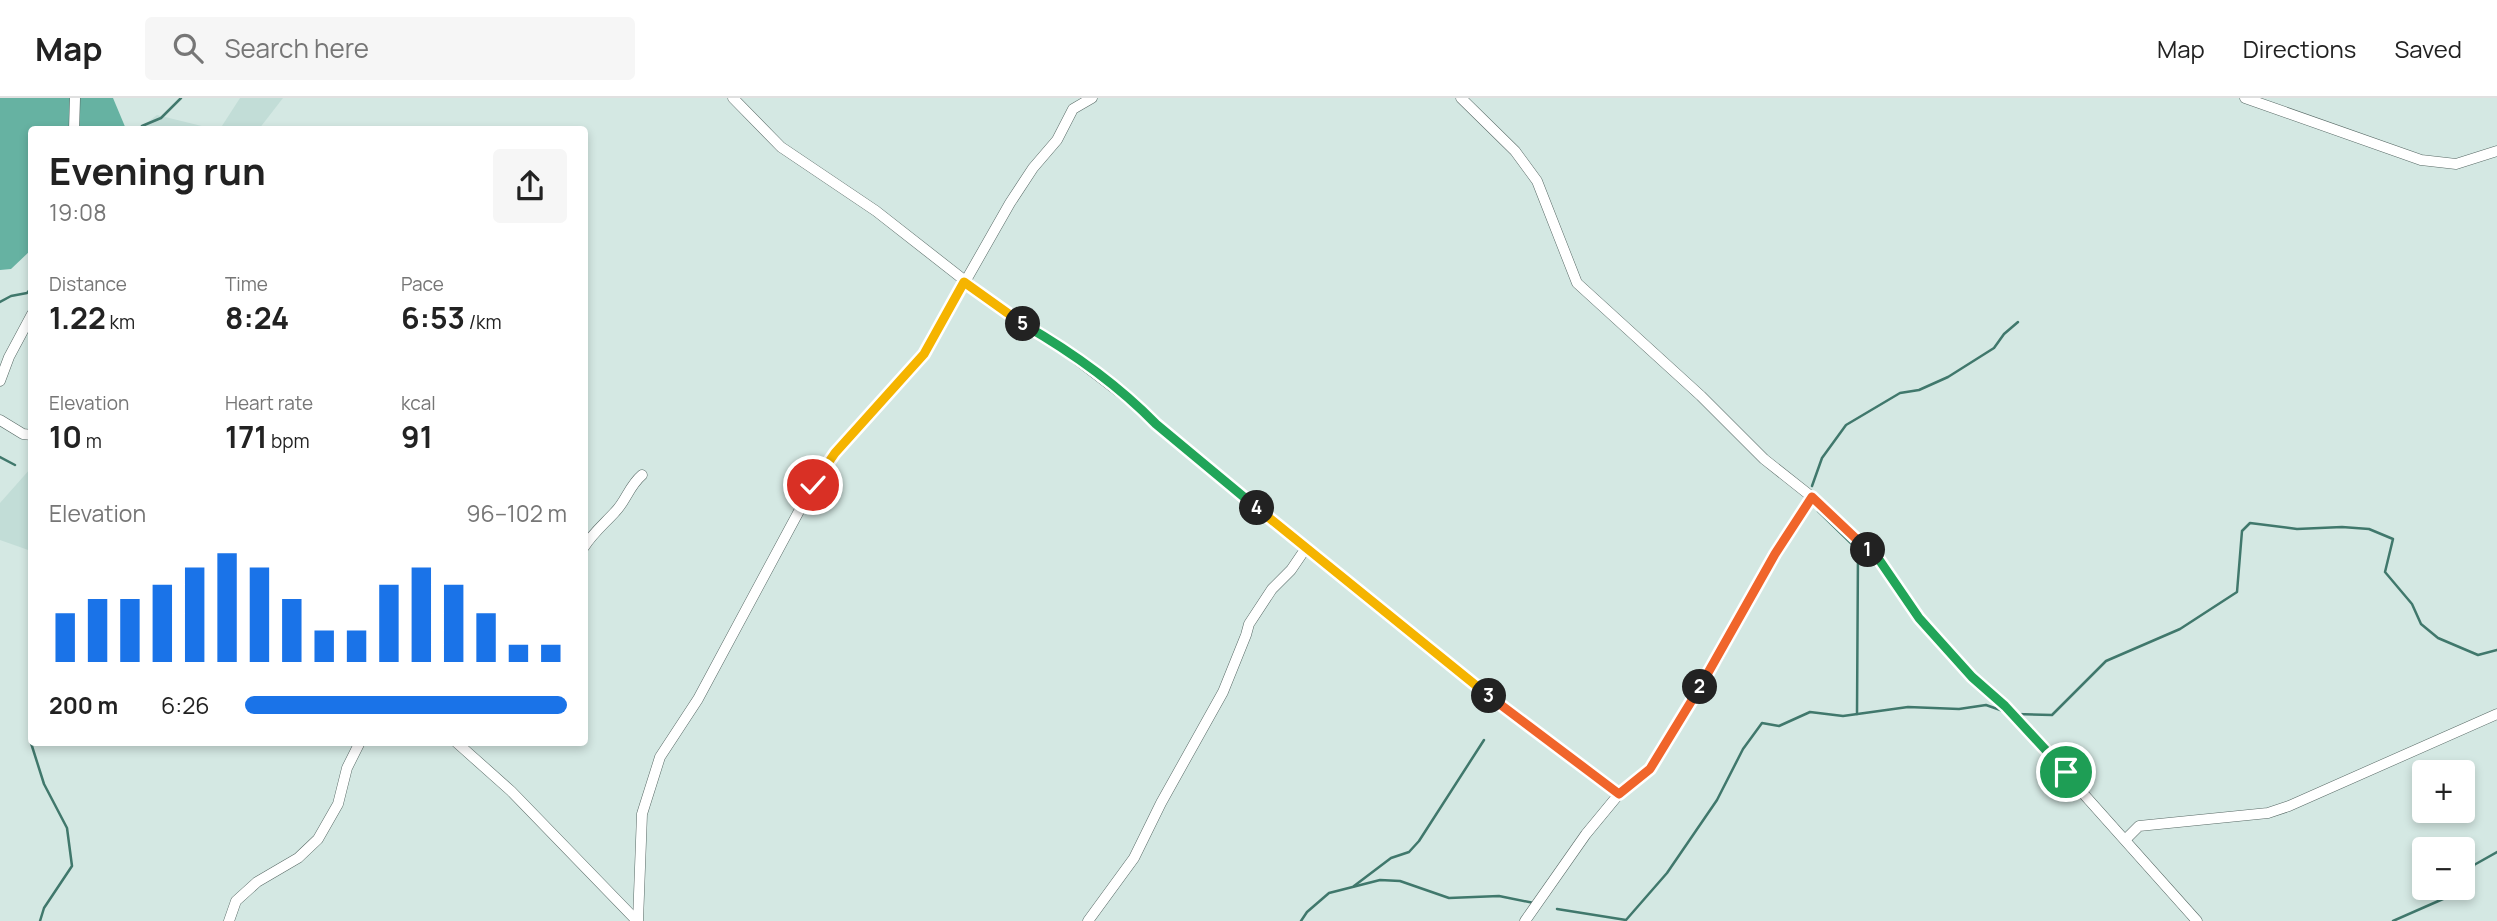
<!DOCTYPE html>
<meta charset="utf-8">
<style>
:root{--surface:#fff;--page:#f6f6f6;--text:#222;--muted:#767676;--line:#e0e0e0;--accent:#1a73e8}
body{margin:0;font-family:Manrope,sans-serif;background:var(--page);color:var(--text);height:100vh;display:flex;flex-direction:column;font-size:26px;white-space:nowrap}
*{box-sizing:border-box;margin:0}
p{font-size:23px;color:var(--muted)}
.icon{flex:none;width:38px;height:38px;fill:none;stroke:currentColor;stroke-width:2;stroke-linecap:round;stroke-linejoin:round}
.map{position:relative;flex:1;overflow:hidden}
.panel{position:absolute;left:28px;top:28px;width:560px;height:620px;display:flex;flex-direction:column;background:var(--surface);border-radius:7px;box-shadow:0 4px 10px #0003}
.panel>*{flex:none}
.fabs{position:absolute;left:2412px;top:662px;display:grid;gap:14px}
.fabs a{display:grid;place-items:center;width:63px;height:63px;border-radius:7px;background:var(--surface);box-shadow:0 4px 10px #0003;font-size:35px}
.pin{position:absolute;display:grid;place-items:center;width:60px;height:60px;color:#fff;margin:-30px;border:4px solid #fff;border-radius:50%;box-shadow:0 2px 7px #0007}
.km{position:absolute;width:35px;height:35px;margin:-18px;border-radius:50%;background:#222;color:#fff;font-size:19px;line-height:35px;text-align:center}
.round{display:grid;place-items:center;flex:none;width:74px;height:74px;border-radius:7px;background:var(--page)}
.head{display:flex;align-items:center;justify-content:space-between;height:119px;padding:0 21px}
h1{font-size:38px;font-weight:700;line-height:52px}
.stats{display:grid;grid-template-columns:repeat(3,1fr);gap:10px;height:119px;padding:7px 21px}
.stats div{display:grid;align-content:center}
.stats b{font-size:30px;font-weight:700}
.stats small{font-size:19px;font-weight:400}
.stats p{font-size:19px}
.chart{height:196px;padding:14px 21px}
.chart p{display:flex;justify-content:space-between}
.chart svg{width:100%;height:126px;margin-top:7px;stroke:var(--accent);stroke-width:6}
ul{padding:0 21px;list-style:none;font-size:23px}
li{display:grid;grid-template-columns:112px 84px 1fr;align-items:center;height:52px}
li i{height:18px;border-radius:9px;background:var(--accent)}
header{display:flex;align-items:center;gap:42px;box-sizing:border-box;height:98px;padding:0 35px;background:var(--surface);border-bottom:2px solid var(--line)}
header strong{font-size:33px}
nav{display:flex;gap:38px;margin-inline-start:auto;font-size:24px}
.search{width:490px;height:63px;background:var(--page);display:flex;align-items:center;gap:18px;box-sizing:border-box;padding:0 24px;border-radius:7px;color:var(--muted);font-size:26px}
.map>svg:first-child{display:block}
.built{fill:#c2ddd7}
.forest{fill:#66b2a2}
.lines{fill:none;stroke-linecap:round;stroke-linejoin:round}
.stream{stroke:#40786c;stroke-width:2.5}
.street-casing{stroke:#576965;stroke-width:11}
.street{stroke:#fff;stroke-width:10}
.split-1-casing{stroke:#fff;stroke-width:14}
.split-2-casing{stroke:#fff;stroke-width:14}
.split-3-casing{stroke:#fff;stroke-width:14}
.split-4-casing{stroke:#fff;stroke-width:14}
.split-5-casing{stroke:#fff;stroke-width:14}
.split-6-casing{stroke:#fff;stroke-width:14}
.split-1{stroke:#22a559;stroke-width:9}
.split-2{stroke:#f0652b;stroke-width:9}
.split-3{stroke:#f0652b;stroke-width:9}
.split-4{stroke:#f5b400;stroke-width:9}
.split-5{stroke:#22a559;stroke-width:9}
.split-6{stroke:#f5b400;stroke-width:9}
</style>
<header>
<strong>Map</strong>
<div class="search"><svg class="icon" aria-label="search" viewBox="0 0 24 24"><circle cx="10" cy="10" r="6"/><path d="M15 15l6 6"/></svg>Search here</div>
<nav><a>Map</a><a>Directions</a><a>Saved</a></nav>
</header>
<div class="map">
<svg width="2497" height="823" viewBox="0 0 2497 823">
<rect width="100%" height="100%" fill="#d4e8e3"/>
<g class="built">
<path d="M240,0h43l-24,31h-39z"/>
<path d="M157,17l57,14h-75z"/>
<path d="M31,370v83l-31,-11v-37z"/>
</g>
<path class="forest" d="M0,0h113l13,31 -94,1 -1,120 -20,19 -11,1z"/>
<g class="lines">
<g class="stream">
<path d="M139,32l3,-4 19,-8 20,-20"/>
<path d="M0,204l11,-6 16,-3 5,-6"/>
<path d="M0,359l15,8"/>
<path d="M1812,388l10,-28 24,-33 54,-32 19,-3 29,-13 46,-29 10,-14 14,-12"/>
<path d="M1818,413l40,39 -1,164"/>
<path d="M2015,616l37,1 54,-54 74,-32 57,-37 5,-61 8,-8 47,6 45,-2 27,2 24,10 -8,33 27,32 9,20 17,14 40,17 19,-5"/>
<path d="M30,630l1,15 13,41 23,44 5,38 -28,42 -4,13"/>
<path d="M2462,785l11,-9 1,-9 23,-13"/>
<path d="M1354,788l37,-28 18,-6 10,-11 65,-101"/>
<path d="M1557,811l69,11 41,-47 50,-73 26,-51 19,-26 17,3 31,-14 33,4 65,-9 51,2 27,-4 20,7"/>
<path d="M1301,823l6,-9 22,-19 51,-13 20,1 49,17 50,-2 35,7"/>
<path d="M2393,823l50,-22 14,-12"/>
</g>
<defs>
<g id="street">
<path d="M733,0l48,49 95,64 134,105 44,26 86,66 16,16 337,276 126,94"/>
<path d="M1461,0l54,53 22,30 40,102 124,113 63,63 48,38 68,64 39,57 53,59 33,29 192,215"/>
<path d="M2245,0l176,62 35,4 41,-13"/>
<path d="M74,32l1,-32"/>
<path d="M0,283l9,-24 23,-43"/>
<path d="M0,322l23,14 9,1"/>
<path d="M584,449c9,-14 20,-23 31,-35 11,-11 14,-26 27,-37"/>
<path d="M456,644l55,49 126,130"/>
<path d="M2126,741l13,-13 129,-13 21,-7 208,-92"/>
<path d="M229,823l7,-20 21,-19 41,-24 20,-19 20,-35 9,-36 13,-26"/>
<path d="M638,823l4,-107 18,-57 38,-58 115,-214 22,-32 89,-99 86,-151 23,-35 24,-28 16,-31 19,-11"/>
<path d="M1088,823l46,-63 27,-55 62,-111 23,-57 3,-11 23,-35 19,-19 15,-22"/>
<path d="M1525,823l61,-87 33,-40 31,-25 66,-108 59,-107 37,-57"/>
</g>
</defs>
<use href="#street" class="street-casing"/>
<use href="#street" class="street"/>
</g>
<g class="lines">
<defs>
<path id="split-1" d="M1868,452l12,11 39,57 53,59 33,29 61,66"/>
<path id="split-2" d="M1700,589l75,-133 37,-57 56,53"/>
<path id="split-3" d="M1489,598l130,98 31,-25 50,-82"/>
<path id="split-4" d="M1257,410l232,188"/>
<path id="split-5" d="M1023,226c47,27 95,61 133,100l101,84"/>
<path id="split-6" d="M813,387l22,-32 89,-99 40,-72 59,42"/>
</defs>
<use href="#split-1" class="split-1-casing"/>
<use href="#split-2" class="split-2-casing"/>
<use href="#split-3" class="split-3-casing"/>
<use href="#split-4" class="split-4-casing"/>
<use href="#split-5" class="split-5-casing"/>
<use href="#split-6" class="split-6-casing"/>
<use href="#split-1" class="split-1"/>
<use href="#split-2" class="split-2"/>
<use href="#split-3" class="split-3"/>
<use href="#split-4" class="split-4"/>
<use href="#split-5" class="split-5"/>
<use href="#split-6" class="split-6"/>
</g>
</svg>
<div class="fabs">
<a>+</a>
<a>−</a>
</div>
<div class="pin" style="left:2066px;top:674px;background:#1e9e55"><svg class="icon" aria-label="arrive" viewBox="0 0 24 24"><path d="M6 21V4h12l-3 4 3 4H6"/></svg></div>
<div class="pin" style="left:813px;top:387px;background:#d93025"><svg class="icon" aria-label="check" viewBox="0 0 24 24"><path d="M5 12l5 5 9-10"/></svg></div>
<b class="km" style="left:1868px;top:452px">1</b>
<b class="km" style="left:1700px;top:589px">2</b>
<b class="km" style="left:1489px;top:598px">3</b>
<b class="km" style="left:1257px;top:410px">4</b>
<b class="km" style="left:1023px;top:226px">5</b>
<section class="panel">
<div class="head"><div><h1>Evening run</h1><p>19:08</p></div><a class="round"><svg class="icon" aria-label="share" viewBox="0 0 24 24"><path d="M12 15V3M7 8l5-5 5 5M5 13v7h14v-7"/></svg></a></div>
<div class="stats">
<div><p>Distance</p><b>1.22<small> km</small></b></div>
<div><p>Time</p><b>8:24</b></div>
<div><p>Pace</p><b>6:53<small> /km</small></b></div>
</div>
<div class="stats">
<div><p>Elevation</p><b>10<small> m</small></b></div>
<div><p>Heart rate</p><b>171<small> bpm</small></b></div>
<div><p>kcal</p><b>91</b></div>
</div>
<div class="chart"><p><span>Elevation</span>96–102 m</p>
<svg viewBox="0 0 160 44" preserveAspectRatio="none"><path d="M5 44V27M15 44V22M25 44V22M35 44V17M45 44V11M55 44V6M65 44V11M75 44V22M85 44V33M95 44V33M105 44V17M115 44V11M125 44V17M135 44V27M145 44V38M155 44V38"/></svg>
</div>
<ul>
<li><b>200 m</b>6:26<i style="width:100%"></i></li>
</ul>
</section>
</div>
